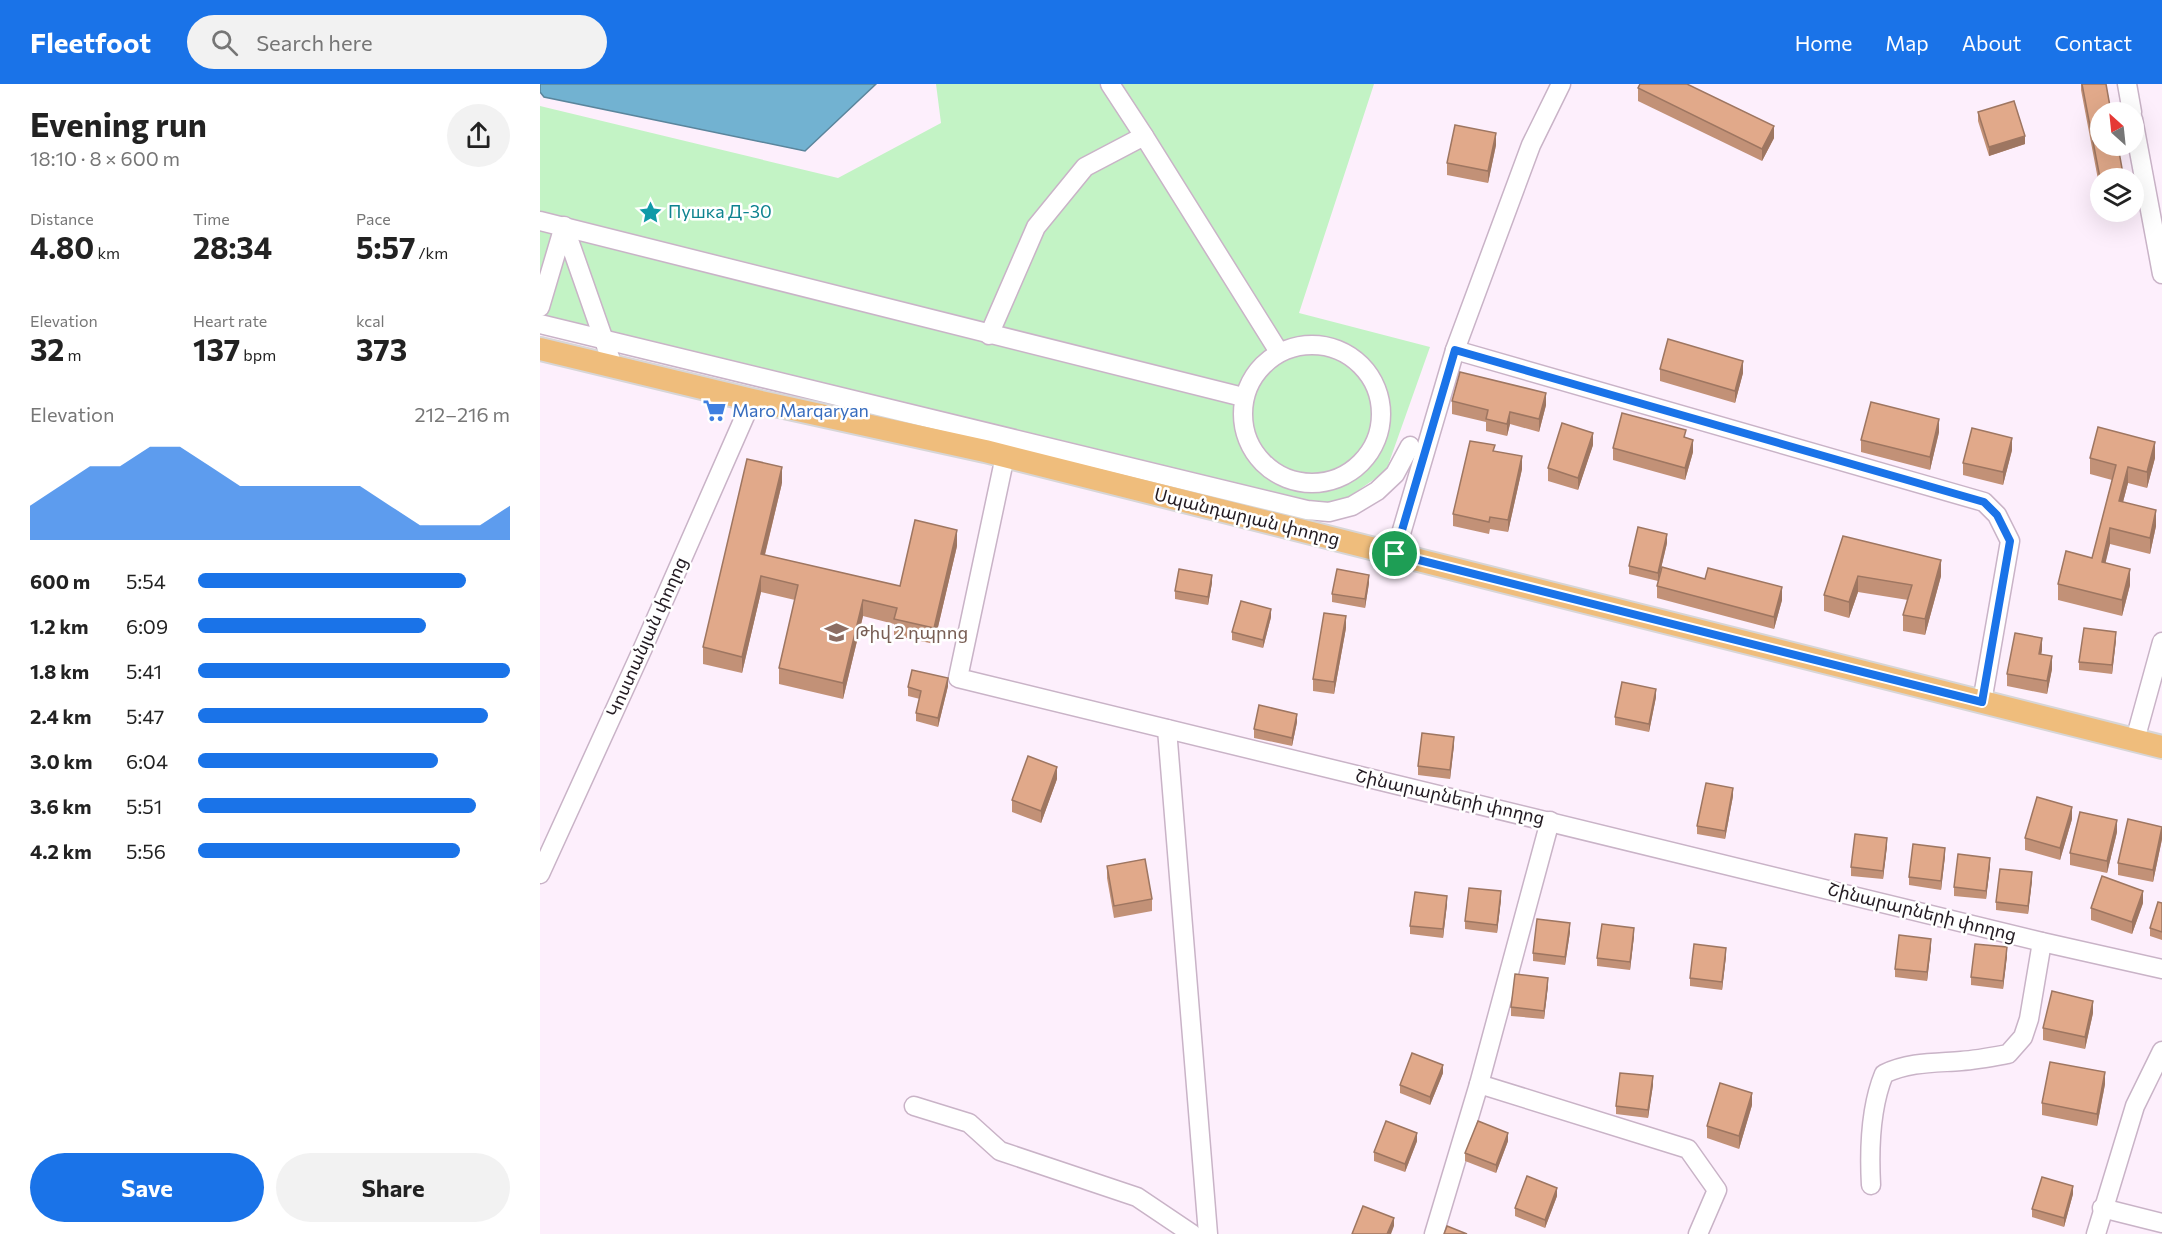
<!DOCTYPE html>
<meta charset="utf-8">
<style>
:root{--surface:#fff;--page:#f2f2f2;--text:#222;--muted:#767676;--accent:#1a73e8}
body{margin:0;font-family:Commissioner,"Noto Sans Armenian",sans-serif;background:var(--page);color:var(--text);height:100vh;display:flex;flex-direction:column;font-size:22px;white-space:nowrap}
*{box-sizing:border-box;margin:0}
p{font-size:20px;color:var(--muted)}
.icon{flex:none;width:33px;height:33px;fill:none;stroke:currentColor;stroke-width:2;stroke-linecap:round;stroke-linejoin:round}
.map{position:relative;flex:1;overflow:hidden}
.details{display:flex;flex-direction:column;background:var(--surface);width:540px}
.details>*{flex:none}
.needle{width:39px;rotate:333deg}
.tools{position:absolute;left:1550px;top:18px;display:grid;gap:12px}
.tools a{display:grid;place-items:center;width:54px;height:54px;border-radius:50%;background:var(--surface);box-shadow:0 6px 24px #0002;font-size:30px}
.pin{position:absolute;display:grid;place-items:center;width:51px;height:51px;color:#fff;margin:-26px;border:3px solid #fff;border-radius:50%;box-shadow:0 2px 6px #0007}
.round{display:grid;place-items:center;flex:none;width:63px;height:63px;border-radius:32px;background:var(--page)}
.head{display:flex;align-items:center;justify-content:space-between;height:102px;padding:0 30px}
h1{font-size:33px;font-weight:700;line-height:45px}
.metrics{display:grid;grid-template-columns:repeat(3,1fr);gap:9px;height:102px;padding:6px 30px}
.metrics div{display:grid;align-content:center}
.metrics b{font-size:30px;font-weight:700}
.metrics small{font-size:16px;font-weight:400}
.metrics p{font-size:16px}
.chart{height:168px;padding:12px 30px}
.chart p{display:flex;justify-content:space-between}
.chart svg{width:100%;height:108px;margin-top:6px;fill:var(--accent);opacity:.7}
.action{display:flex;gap:12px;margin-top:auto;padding:12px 30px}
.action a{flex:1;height:69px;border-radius:36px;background:var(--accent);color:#fff;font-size:24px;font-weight:700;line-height:69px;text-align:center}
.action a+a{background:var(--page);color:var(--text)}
ul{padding:0 30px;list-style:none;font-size:20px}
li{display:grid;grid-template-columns:96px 72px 1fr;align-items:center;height:45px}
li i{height:15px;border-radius:8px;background:var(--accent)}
header{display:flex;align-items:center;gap:36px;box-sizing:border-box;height:84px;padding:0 30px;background:var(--accent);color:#fff}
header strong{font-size:28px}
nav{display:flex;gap:33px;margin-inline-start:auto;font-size:21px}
.search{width:420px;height:54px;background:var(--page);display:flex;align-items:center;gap:15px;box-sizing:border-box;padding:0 21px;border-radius:33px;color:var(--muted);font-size:22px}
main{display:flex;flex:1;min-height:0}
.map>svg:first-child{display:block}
.green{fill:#c3f3c5}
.water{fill:#72b2d1;stroke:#5a859c;stroke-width:1.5}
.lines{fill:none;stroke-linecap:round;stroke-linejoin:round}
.minor-casing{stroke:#c9b3c7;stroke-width:21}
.major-casing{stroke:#d7d6d7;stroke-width:26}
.minor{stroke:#fff;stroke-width:18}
.major{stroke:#efbd7c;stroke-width:22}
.wall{fill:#c29177}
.shaded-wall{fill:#9e7661}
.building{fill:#e1a98a;stroke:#9e7661;stroke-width:1.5}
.route-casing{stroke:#fff;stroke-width:12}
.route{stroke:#1a73e8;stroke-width:8}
.labels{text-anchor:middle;stroke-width:5;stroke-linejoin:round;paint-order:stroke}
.culture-label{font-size:18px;fill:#0d838f;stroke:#fff;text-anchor:start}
.shop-label{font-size:18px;fill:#366cbe;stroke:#fff;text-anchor:start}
.street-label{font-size:18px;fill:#231b22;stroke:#fff}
.education-label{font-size:18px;fill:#785e54;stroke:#fff;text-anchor:start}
</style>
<header>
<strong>Fleetfoot</strong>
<div class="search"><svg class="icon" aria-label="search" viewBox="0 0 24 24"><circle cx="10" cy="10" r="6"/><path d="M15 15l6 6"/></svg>Search here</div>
<nav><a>Home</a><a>Map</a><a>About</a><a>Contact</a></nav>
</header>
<main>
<section class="details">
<div class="head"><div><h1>Evening run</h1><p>18:10 · 8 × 600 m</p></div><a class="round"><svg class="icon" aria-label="share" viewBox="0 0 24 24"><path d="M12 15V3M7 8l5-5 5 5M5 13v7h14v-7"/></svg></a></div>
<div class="metrics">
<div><p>Distance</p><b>4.80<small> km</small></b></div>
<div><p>Time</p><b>28:34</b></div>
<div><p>Pace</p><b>5:57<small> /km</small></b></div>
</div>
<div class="metrics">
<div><p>Elevation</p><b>32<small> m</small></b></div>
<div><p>Heart rate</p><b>137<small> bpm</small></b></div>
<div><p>kcal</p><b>373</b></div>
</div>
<div class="chart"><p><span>Elevation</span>212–216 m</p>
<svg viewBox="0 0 160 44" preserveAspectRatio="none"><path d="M0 44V30L10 22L20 14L30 14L40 6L50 6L60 14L70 22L80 22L90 22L100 22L110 22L120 30L130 38L140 38L150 38L160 30V44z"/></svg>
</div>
<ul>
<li><b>600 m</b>5:54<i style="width:86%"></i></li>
<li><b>1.2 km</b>6:09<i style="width:73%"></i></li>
<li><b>1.8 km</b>5:41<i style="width:100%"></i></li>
<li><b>2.4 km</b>5:47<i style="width:93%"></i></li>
<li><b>3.0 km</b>6:04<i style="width:77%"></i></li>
<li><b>3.6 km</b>5:51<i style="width:89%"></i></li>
<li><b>4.2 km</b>5:56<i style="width:84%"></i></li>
</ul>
<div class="action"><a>Save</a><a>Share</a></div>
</section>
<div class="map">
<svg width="1622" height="1150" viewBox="0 0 1622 1150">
<rect width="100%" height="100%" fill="#fdeffc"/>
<path class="green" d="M396,0h438l-75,229 131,34 -44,124 -56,39 -790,-193v-211l298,72 103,-55z"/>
<path class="water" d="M0,0h336l-71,67 -261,-54 -4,-5z"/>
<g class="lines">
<defs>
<g id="minor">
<path d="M570,0l34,52"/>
<path d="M1587,0l5,28"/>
<path d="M1593,35l29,155"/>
<path d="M0,137l703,176"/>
<path d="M0,223l24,-81 49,140"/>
<path d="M0,240l767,186 22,2 23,-6 25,-15 18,-17 15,-28"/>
<path d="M449,251l47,-108 49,-60 59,-31 135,216"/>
<circle cx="772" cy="330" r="69"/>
<path d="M915,266l529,152 13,13 13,26 -28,161"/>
<path d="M465,372l-47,222 1084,264 120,27"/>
<path d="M855,470l60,-204 76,-205 30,-61"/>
<path d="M627,645l41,505"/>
<path d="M1595,656l27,-98"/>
<path d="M1010,737l-71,263 209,65 29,41 -19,44"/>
<path d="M0,790l103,-226 109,-248"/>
<path d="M374,1022l55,17 31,28 137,46 55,37"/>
<path d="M1331,1101c-2,-37 -1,-77 13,-111 25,-12 50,-11 77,-13 16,-1 31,-4 47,-7l15,-17 6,-18 13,-77"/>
<path d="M1562,1124l60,15"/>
<path d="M894,1150l45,-150"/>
<path d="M1556,1150l39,-128 27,-55"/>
</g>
<path id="major" d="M0,265l212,51 233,51 1177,296"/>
</defs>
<use href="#minor" class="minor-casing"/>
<use href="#major" class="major-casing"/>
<use href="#minor" class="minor"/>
<use href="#major" class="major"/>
</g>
<g class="wall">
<path d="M1541,0h25l17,90v4h-23v12l-19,-100z"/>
<path d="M1098,4l136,50 -12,23 -124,-60z"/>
<path d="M1438,28l47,32 -36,12 -11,-35z"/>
<path d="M956,61l-8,38 -41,-8v-12z"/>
<path d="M1120,285l83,4 -8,30 -75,-22z"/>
<path d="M912,317l94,4 -7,27 -29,-8 -3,12 -21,-5v-9l-34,-8z"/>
<path d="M1399,348l-9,38 -69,-18v-12z"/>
<path d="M1146,354l7,14 -8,28 -72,-20v-12z"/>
<path d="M1053,361l-15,45 -30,-9v-13z"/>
<path d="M1472,366l-9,35 -40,-10v-12z"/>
<path d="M955,367l27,18 -14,63 -18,-3 -1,5 -36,-8v-12z"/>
<path d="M1550,374h65l-8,30 -19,-5 -5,19 33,24 -6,28 -40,-10 -5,19 25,22 -8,31 -64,-16v-16l34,-26 20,-78 -22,-6z"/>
<path d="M242,399l-17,72 135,31 57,-40 -23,98 -40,-9v-11l-31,-8 -20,83 -64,-15v-16l16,-68 -34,-8 -19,81 -39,-9v-17z"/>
<path d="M1303,452l98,40 -16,59 -22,-4v-16l5,-15 -50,-8 -9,26 -25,-7v-16z"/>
<path d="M1127,459l-9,38 -29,-7v-8z"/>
<path d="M1165,495l77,21 -8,29 -117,-31v-12z"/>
<path d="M672,499l-4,22 -33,-6v-8z"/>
<path d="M829,499l-4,25 -33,-6v-8z"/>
<path d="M731,533l-8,31 -31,-8v-8z"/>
<path d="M806,544l-12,66 -21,-3v-12z"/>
<path d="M1576,556l-4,34 -33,-4v-8z"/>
<path d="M1502,566l-1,4 11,15 -5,25 -40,-8v-12z"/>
<path d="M408,602l-10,41 -22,-6v-8l4,-14 -12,-3v-9z"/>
<path d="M1116,613l-7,35 -34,-7v-8z"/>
<path d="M757,638l-5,24 -38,-8v-9z"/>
<path d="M914,661l-4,34 -32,-4v-9z"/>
<path d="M517,695l-16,44 -29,-11v-12z"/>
<path d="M1193,712l-8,43 -28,-5v-8z"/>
<path d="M1532,735l-12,41 -35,-10v-12z"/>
<path d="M1577,748l-10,41 -37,-8v-12z"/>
<path d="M1622,755l-9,43 -35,-7v-12z"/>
<path d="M1347,762l-4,33 -32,-3v-9z"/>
<path d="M1405,772l-4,34 -32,-5v-8z"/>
<path d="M567,782l45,33v12l-38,7 -7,-40z"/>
<path d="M1450,782l-4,33 -32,-3v-9z"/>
<path d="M1492,797l-4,33 -32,-4v-8z"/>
<path d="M961,816l-4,33 -32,-4v-8z"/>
<path d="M1603,819l-11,31 -41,-14v-12z"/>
<path d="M1622,819v37l-12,-4v-8z"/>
<path d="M907,820l-4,34 -33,-4v-8z"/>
<path d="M1030,848l-5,33 -32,-4v-8z"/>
<path d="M1094,852l-4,34 -33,-4v-8z"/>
<path d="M1391,863l-4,34 -32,-4v-8z"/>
<path d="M1186,872l-4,34 -32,-4v-8z"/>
<path d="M1467,872l-4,33 -32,-4v-8z"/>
<path d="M1008,902l-4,33 -33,-3v-9z"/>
<path d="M1553,929l-8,36 -42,-9v-12z"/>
<path d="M903,989l-13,32 -30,-12v-8z"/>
<path d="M1565,1000l-8,42 -55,-11v-12z"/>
<path d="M1113,1001l-5,33 -32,-4v-8z"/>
<path d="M1212,1021l-13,44 -32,-11v-12z"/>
<path d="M877,1057l-12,31 -31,-11v-9z"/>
<path d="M968,1057l-12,32 -31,-12v-8z"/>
<path d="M1533,1110l-9,33 -32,-10v-8z"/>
<path d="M1017,1112l-12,32 -30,-12v-8z"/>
</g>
<g class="shaded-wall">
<path d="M1234,42v12l-12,23v-12z"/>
<path d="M956,49v12l-8,38v-12z"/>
<path d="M1485,52v8l-36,12v-9z"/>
<path d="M1203,277v12l-8,30v-12z"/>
<path d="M1006,309v12l-7,27v-13z"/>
<path d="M970,328v12l-3,12v-12z"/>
<path d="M1399,335v13l-9,38v-13z"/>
<path d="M1053,349v12l-15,45v-12z"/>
<path d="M1472,354v12l-9,35v-13z"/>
<path d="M1153,356v12l-8,28v-12z"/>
<path d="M1615,358v16l-8,30v-16z"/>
<path d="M982,372v13l-14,63v-12z"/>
<path d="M242,383v16l-21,87v-16z"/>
<path d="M1588,383v16l-9,34v-16z"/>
<path d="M1616,426v16l-6,28v-16z"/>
<path d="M1570,444v16l-8,34v-16z"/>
<path d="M417,446v16l-23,98v-16z"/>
<path d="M1127,450v9l-9,38v-8z"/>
<path d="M1401,476v16l-16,59v-16z"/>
<path d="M1590,485v16l-8,31v-16z"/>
<path d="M672,491v8l-4,22v-8z"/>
<path d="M829,491v8l-4,25v-9z"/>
<path d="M221,492v16l-19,81v-16z"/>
<path d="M1318,492v16l-9,26v-16z"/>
<path d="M1242,503v13l-8,29v-12z"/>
<path d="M323,516v16l-20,83v-16z"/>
<path d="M731,525v8l-8,31v-8z"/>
<path d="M806,532v12l-12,66v-12z"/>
<path d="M1576,548v8l-4,34v-9z"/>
<path d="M1502,554v12l-3,16v-12z"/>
<path d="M1512,572v13l-5,25v-13z"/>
<path d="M408,594v8l-10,41v-9z"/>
<path d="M1116,605v8l-7,35v-8z"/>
<path d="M757,630v8l-5,24v-8z"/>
<path d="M914,653v8l-4,34v-9z"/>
<path d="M517,683v12l-16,44v-12z"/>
<path d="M1193,704v8l-8,43v-8z"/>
<path d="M1532,723v12l-12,41v-12z"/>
<path d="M1577,736v12l-10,41v-12z"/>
<path d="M1622,743v12l-9,43v-12z"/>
<path d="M1347,754v8l-4,33v-8z"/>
<path d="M1405,764v8l-4,34v-9z"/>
<path d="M1450,774v8l-4,33v-8z"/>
<path d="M1492,788v9l-4,33v-8z"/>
<path d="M961,807v9l-4,33v-8z"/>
<path d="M1603,807v12l-11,31v-12z"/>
<path d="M907,812v8l-4,34v-9z"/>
<path d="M1030,839v9l-5,33v-8z"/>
<path d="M1094,844v8l-4,34v-8z"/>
<path d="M1391,855v8l-4,34v-9z"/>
<path d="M1467,863v9l-4,33v-8z"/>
<path d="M1186,864v8l-4,34v-8z"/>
<path d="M1008,894v8l-4,33v-8z"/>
<path d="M1553,917v12l-8,36v-12z"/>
<path d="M903,981v8l-13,32v-8z"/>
<path d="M1565,988v12l-8,42v-12z"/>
<path d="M1113,992v9l-5,33v-8z"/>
<path d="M1212,1009v12l-13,44v-13z"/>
<path d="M877,1049v8l-12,31v-8z"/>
<path d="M968,1049v8l-12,32v-8z"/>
<path d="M1533,1102v8l-9,33v-9z"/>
<path d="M1017,1104v8l-12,32v-8z"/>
<path d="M854,1134v8l-3,8h-4z"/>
</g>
<g class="building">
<path d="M1100,0h47l87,42 -12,23 -124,-61z"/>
<path d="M1542,0h24l5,28h-11v34h18l5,28 -23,4z"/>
<path d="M1474,17l11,35 -36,11 -11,-35z"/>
<path d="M915,41l41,8 -8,38 -41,-8z"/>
<path d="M1128,255l75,22 -8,30 -75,-22z"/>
<path d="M920,288l86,21 -7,26 -29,-7 -3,12 -21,-5 2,-9 -36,-9z"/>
<path d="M1331,318l68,17 -9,38 -69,-17z"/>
<path d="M1082,329l64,17 -2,7 9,3 -8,28 -72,-20z"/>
<path d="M1022,339l31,10 -15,45 -30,-10z"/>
<path d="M1558,343l57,15 -8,30 -19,-5 -9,34 37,9 -6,28 -40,-10 -8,34 28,7 -8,31 -64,-16 8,-33 26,7 24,-93 -26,-7z"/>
<path d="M1432,344l40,10 -9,34 -40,-9z"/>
<path d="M930,357l25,4 -2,6 29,5 -14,64 -18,-3 -1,5 -36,-8z"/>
<path d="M207,375l35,8 -21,87 139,32 15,-66 42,10 -23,98 -40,-9 3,-11 -34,-8 -20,83 -64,-15 19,-83 -37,-9 -19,81 -39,-10z"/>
<path d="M1098,443l29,7 -9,39 -29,-7z"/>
<path d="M1303,452l98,24 -16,59 -22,-4 9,-30 -54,-9 -9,26 -25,-7z"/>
<path d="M1122,483l43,12 3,-11 74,19 -8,30 -117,-31z"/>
<path d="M639,485l33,6 -4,22 -33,-6z"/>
<path d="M797,485l32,6 -4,24 -33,-5z"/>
<path d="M701,517l30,8 -8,31 -31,-8z"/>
<path d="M784,529l22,3 -12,66 -21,-3z"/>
<path d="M1544,544l32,4 -4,33 -33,-3z"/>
<path d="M1475,549l27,5 -3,16 13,2 -5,25 -40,-7z"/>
<path d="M372,586l36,8 -10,40 -22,-5 5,-22 -13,-4z"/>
<path d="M1082,598l34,7 -7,35 -34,-7z"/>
<path d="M719,621l38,9 -5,24 -38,-9z"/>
<path d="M882,649l32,4 -4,33 -32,-4z"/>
<path d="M488,672l29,11 -16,44 -29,-11z"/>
<path d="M1166,699l27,5 -8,43 -28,-5z"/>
<path d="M1497,713l35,10 -12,41 -35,-10z"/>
<path d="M1540,728l37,8 -10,41 -37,-8z"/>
<path d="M1588,735l34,8 -9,43 -35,-7z"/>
<path d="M1315,750l32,4 -4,33 -32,-4z"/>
<path d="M1373,760l32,4 -4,33 -32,-4z"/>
<path d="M1418,770l32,4 -4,33 -32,-4z"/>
<path d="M605,775l7,40 -38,7 -7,-40z"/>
<path d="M1460,785l32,3 -4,34 -32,-4z"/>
<path d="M1562,792l41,15 -11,31 -41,-14z"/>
<path d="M929,804l32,3 -4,34 -32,-4z"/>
<path d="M875,808l32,4 -4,33 -33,-3z"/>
<path d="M1618,818l4,1v29l-12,-4z"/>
<path d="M997,835l33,4 -5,34 -32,-4z"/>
<path d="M1062,840l32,4 -4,34 -33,-4z"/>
<path d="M1359,851l32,4 -4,33 -32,-3z"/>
<path d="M1154,860l32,4 -4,34 -32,-4z"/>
<path d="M1435,860l32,3 -4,34 -32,-4z"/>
<path d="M975,890l33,4 -4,33 -33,-4z"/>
<path d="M1512,907l41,10 -8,36 -42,-9z"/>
<path d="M872,969l31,12 -13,32 -30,-12z"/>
<path d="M1510,978l55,10 -8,42 -55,-11z"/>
<path d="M1080,989l33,3 -5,34 -32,-4z"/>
<path d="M1180,999l32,10 -13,43 -32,-10z"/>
<path d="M846,1037l31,12 -12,31 -31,-12z"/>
<path d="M938,1037l30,12 -12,32 -31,-12z"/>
<path d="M987,1092l30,12 -12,32 -30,-12z"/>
<path d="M1502,1093l31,9 -9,32 -32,-9z"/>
<path d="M823,1122l31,12 -7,16h-35z"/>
<path d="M907,1142l20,8h-23z"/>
</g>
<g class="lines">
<defs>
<path id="route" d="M915,266l529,152 13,13 13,26 -28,161 -587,-148z"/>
</defs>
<use href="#route" class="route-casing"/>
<use href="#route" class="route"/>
</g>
<defs>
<symbol id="sight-bare" viewBox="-9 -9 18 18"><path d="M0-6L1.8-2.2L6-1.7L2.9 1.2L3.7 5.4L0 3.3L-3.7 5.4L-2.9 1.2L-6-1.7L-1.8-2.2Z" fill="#0f9aa8" stroke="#fff" stroke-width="2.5" paint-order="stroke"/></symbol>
<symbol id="supermarket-bare" viewBox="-9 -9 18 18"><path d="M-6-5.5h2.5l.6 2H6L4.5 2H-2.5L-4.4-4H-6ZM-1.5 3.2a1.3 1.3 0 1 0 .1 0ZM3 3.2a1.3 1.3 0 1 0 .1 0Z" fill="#3f7fe0" stroke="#fff" stroke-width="2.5" paint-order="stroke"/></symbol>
<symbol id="school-bare" viewBox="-9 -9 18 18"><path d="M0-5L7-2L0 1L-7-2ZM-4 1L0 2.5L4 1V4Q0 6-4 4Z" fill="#8d6e63" stroke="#fff" stroke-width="2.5" paint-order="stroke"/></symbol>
</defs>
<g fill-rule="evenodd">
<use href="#sight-bare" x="94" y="112" width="33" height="33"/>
<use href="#supermarket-bare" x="158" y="310" width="33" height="33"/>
<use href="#school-bare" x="280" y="532" width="33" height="33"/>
</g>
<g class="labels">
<g class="culture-label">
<text x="128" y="134">Пушка Д-30</text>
</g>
<g class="shop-label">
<text x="192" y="333">Maro Marqaryan</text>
</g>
<g class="street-label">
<text transform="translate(707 433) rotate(14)" y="6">Սպանդարյան փողոց</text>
<text transform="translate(107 553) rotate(-66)" y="6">Կոստանյան փողոց</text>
<text transform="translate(910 713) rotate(13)" y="6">Շինարարների փողոց</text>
<text transform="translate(1382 828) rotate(14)" y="6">Շինարարների փողոց</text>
</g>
<g class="education-label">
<text x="315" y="555">Թիվ 2 դպրոց</text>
</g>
</g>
</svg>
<div class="tools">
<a><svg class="needle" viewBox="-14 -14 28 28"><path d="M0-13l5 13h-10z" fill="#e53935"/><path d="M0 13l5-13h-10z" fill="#767676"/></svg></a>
<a><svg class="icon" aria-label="layers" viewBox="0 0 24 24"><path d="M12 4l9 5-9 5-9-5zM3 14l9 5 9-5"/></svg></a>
</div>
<div class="pin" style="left:855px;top:470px;background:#1e9e55"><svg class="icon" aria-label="arrive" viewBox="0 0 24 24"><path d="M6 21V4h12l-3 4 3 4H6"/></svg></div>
</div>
</main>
